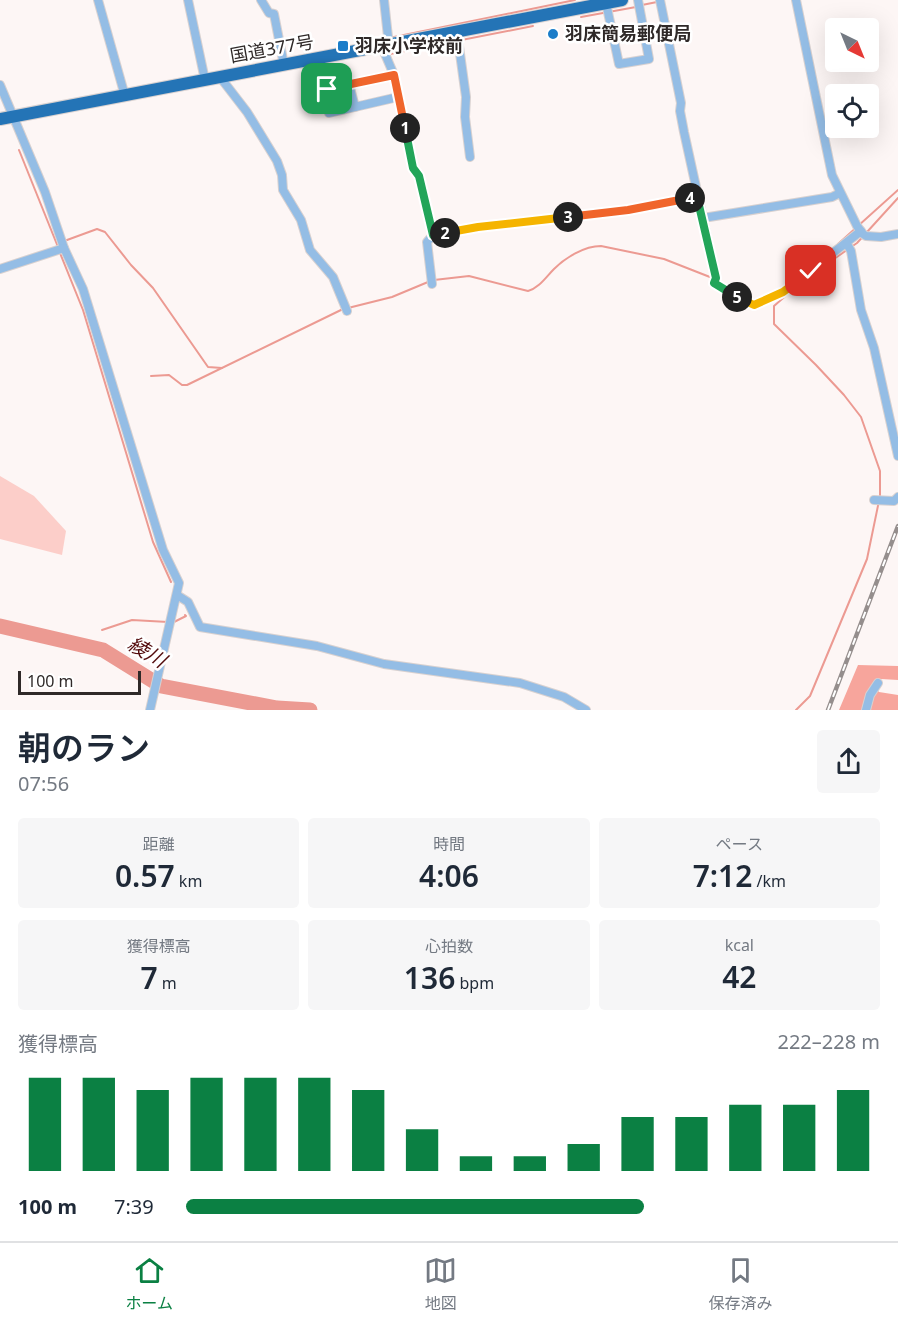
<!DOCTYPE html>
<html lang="ja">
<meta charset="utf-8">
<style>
:root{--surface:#fff;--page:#f6f6f7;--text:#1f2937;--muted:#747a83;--line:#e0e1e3;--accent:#0b8043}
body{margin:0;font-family:"Noto Sans","Noto Sans JP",sans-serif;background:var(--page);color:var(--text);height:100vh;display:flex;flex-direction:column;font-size:22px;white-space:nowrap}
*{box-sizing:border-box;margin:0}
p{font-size:20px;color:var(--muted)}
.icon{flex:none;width:33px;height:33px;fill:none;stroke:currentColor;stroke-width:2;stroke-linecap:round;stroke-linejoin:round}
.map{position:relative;height:710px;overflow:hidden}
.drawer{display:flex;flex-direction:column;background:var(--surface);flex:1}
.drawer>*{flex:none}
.needle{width:39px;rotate:137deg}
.fabs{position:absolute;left:825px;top:18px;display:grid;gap:12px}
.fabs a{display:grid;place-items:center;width:54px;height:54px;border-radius:6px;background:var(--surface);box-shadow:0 6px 24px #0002;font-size:30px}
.scale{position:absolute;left:18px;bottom:15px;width:123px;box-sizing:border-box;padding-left:6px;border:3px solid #2f2928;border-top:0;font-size:16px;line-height:21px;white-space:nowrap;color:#2f2928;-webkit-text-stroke:4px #fff;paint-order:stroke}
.pin{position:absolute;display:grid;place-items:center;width:51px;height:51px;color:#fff;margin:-26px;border-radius:12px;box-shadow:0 3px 9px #0006}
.km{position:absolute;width:30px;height:30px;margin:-15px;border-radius:50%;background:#222;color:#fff;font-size:16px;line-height:30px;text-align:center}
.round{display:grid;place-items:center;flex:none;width:63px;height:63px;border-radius:6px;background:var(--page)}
.headline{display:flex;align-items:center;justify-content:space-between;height:102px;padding:0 18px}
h1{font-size:33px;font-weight:600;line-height:45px}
.figures{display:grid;grid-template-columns:repeat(3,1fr);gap:9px;height:102px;padding:6px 18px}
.figures div{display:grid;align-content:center;border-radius:6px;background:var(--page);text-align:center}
.figures b{font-size:30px;font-weight:600}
.figures small{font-size:16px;font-weight:400}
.figures p{font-size:16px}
.chart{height:168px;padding:12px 18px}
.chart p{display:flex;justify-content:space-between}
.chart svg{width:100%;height:108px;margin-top:6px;stroke:var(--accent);stroke-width:6}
ul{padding:0 18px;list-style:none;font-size:20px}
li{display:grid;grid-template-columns:96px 72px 1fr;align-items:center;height:45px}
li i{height:15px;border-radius:8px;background:var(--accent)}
.menu{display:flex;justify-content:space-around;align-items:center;height:84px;border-top:2px solid var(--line);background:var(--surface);font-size:16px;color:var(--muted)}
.menu a{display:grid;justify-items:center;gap:3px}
.menu .current{color:var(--accent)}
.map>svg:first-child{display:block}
.green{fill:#fccec9}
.forest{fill:#f7a59c}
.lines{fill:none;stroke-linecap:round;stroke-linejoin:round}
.stream{stroke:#ec9a92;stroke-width:2}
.river{stroke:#ec9a92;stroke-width:15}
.minor-casing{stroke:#d8d1d0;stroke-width:10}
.highway-casing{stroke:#d8d1d0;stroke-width:14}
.minor{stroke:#94bde5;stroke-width:8}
.highway{stroke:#2474b6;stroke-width:12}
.rail-casing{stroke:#958e8d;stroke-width:4.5}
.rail{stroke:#fff;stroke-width:2;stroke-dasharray:7;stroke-linecap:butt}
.split-1-casing{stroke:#fff;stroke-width:12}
.split-2-casing{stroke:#fff;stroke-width:12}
.split-3-casing{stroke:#fff;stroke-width:12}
.split-4-casing{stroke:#fff;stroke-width:12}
.split-5-casing{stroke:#fff;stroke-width:12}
.split-6-casing{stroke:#fff;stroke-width:12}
.split-1{stroke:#f0652b;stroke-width:8}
.split-2{stroke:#22a559;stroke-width:8}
.split-3{stroke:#f5b400;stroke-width:8}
.split-4{stroke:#f0652b;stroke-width:8}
.split-5{stroke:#22a559;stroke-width:8}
.split-6{stroke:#f5b400;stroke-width:8}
.poi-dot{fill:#1b7dc9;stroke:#fff;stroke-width:2}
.labels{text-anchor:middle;stroke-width:5;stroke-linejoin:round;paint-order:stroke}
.poi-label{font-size:18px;font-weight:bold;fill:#2f2928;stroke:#fff;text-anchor:start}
.street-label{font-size:18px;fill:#2f2928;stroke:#fff}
.water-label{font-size:20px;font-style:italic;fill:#530b0c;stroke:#fff}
</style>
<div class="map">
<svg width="898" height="710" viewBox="0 0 898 710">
<rect width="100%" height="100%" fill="#fdf6f5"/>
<path class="green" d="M0,476l34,20 32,35 -4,24 -62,-16z"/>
<path class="forest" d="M858,665l40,1v14l-17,-1 -8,6 6,7 19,3v15h-59z"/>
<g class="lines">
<g class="stream">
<path d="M642,5l15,-3"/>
<path d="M581,17l55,-10"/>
<path d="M394,37l181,-37"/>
<path d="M390,54l143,-28"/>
<path d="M19,150l39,97"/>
<path d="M67,240l30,-11 8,3 26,33 22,23 55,79 14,1"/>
<path d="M838,244l60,-54"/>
<path d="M60,253l23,57 70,232 18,40"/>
<path d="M434,280l35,-4 59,15c11,-3 18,-14 26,-22 11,-11 30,-23 47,-23l63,13 51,20"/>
<path d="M750,300c18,0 37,-17 50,-26"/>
<path d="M348,308l44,-11 36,-15"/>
<path d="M151,376l18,-1 13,10h5l156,-76"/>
<path d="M174,622l12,-6 -1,-1"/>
<path d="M102,630l30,-10 36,2"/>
<path d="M796,710l14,-14 57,-137 13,-63v-25l-19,-54 -17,-22 -28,-30 -42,-41v-18l31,-27 52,-36 41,-45"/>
</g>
<path class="river" d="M0,626l103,24 58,36 116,22 33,2"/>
<defs>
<g id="minor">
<path d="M98,0l27,96"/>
<path d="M188,0l17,80"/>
<path d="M261,0l8,13 5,1 10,51"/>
<path d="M384,0l5,46"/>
<path d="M660,0l21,103 -1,8 4,21 32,146 -2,5 40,22 29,-13 78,-61"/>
<path d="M796,0l36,175 25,51 6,8 3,2 15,1 17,-3"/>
<path d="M606,3l13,61 30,-5 -11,-59"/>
<path d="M457,32l9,65 -1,20 5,40"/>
<path d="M382,47l12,28 19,93 6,8 14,59"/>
<path d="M220,77l27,35 30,49 5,14 1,15 18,30 9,30 23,27 14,34"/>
<path d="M349,84l6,23"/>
<path d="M0,85l45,107 19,56 19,41 80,261 16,33 -29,127"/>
<path d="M327,89l67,-14"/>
<path d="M329,113l69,-16"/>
<path d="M703,218l129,-21 8,-4"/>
<path d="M847,244l4,7 10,59 13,38 24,108"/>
<path d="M0,269l64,-21"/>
<path d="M432,284l-5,-42 6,-7 45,-8 150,-17 69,-13"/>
<path d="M874,500l20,1 4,-4"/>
<path d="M177,595l11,7 12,25 117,19 67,18 136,19 44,14 22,13"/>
<path d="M866,710l4,-15 8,-12"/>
</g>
<path id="highway" d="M0,119l622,-119"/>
</defs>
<use href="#minor" class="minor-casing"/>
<use href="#highway" class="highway-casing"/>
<use href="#minor" class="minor"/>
<use href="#highway" class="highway"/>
<defs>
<path id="rail" d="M828,710l70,-184"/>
</defs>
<use href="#rail" class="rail-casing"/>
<use href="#rail" class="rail"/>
</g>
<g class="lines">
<defs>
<path id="split-1" d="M327,89l67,-14 11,53"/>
<path id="split-2" d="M405,128l8,40 6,8 14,59 12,-2"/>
<path id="split-3" d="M445,233l33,-6 90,-10"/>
<path id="split-4" d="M568,217l60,-7 62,-12"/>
<path id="split-5" d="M690,198l7,-1 19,81 -2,5 23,14"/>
<path id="split-6" d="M737,297l17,8 29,-13 28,-21"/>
</defs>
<use href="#split-1" class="split-1-casing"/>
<use href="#split-2" class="split-2-casing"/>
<use href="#split-3" class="split-3-casing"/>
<use href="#split-4" class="split-4-casing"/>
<use href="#split-5" class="split-5-casing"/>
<use href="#split-6" class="split-6-casing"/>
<use href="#split-1" class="split-1"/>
<use href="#split-2" class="split-2"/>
<use href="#split-3" class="split-3"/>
<use href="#split-4" class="split-4"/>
<use href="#split-5" class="split-5"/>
<use href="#split-6" class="split-6"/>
</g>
<g class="poi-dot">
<circle cx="553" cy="34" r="6"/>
<rect x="337" y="40" width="12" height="12" rx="3"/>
</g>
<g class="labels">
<g class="poi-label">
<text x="565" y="40">羽床簡易郵便局</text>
<text x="355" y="52">羽床小学校前</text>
</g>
<g class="street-label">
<text transform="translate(272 49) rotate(-10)" y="6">国道377号</text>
</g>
<g class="water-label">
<text transform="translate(147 652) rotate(31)" y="7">綾川</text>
</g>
</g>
</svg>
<div class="fabs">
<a><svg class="needle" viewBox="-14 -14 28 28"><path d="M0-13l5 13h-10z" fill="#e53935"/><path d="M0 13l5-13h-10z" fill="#747a83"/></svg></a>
<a><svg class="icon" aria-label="locate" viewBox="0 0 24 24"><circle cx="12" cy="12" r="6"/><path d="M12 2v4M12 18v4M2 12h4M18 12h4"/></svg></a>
</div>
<div class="scale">100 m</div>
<div class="pin" style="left:327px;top:89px;background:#1e9e55"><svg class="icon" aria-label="arrive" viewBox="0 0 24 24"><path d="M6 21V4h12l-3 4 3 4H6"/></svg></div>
<div class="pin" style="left:811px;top:271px;background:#d93025"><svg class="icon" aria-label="check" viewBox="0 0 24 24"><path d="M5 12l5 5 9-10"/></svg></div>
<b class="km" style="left:405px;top:128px">1</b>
<b class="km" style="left:445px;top:233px">2</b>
<b class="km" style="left:568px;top:217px">3</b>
<b class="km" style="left:690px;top:198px">4</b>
<b class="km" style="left:737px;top:297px">5</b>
</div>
<section class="drawer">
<div class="headline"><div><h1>朝のラン</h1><p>07:56</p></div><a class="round"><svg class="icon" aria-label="share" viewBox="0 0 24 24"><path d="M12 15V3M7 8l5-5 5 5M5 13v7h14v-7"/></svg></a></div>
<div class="figures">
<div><p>距離</p><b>0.57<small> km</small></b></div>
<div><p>時間</p><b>4:06</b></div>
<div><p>ペース</p><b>7:12<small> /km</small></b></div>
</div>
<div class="figures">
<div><p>獲得標高</p><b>7<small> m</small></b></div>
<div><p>心拍数</p><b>136<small> bpm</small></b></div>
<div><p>kcal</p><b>42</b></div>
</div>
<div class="chart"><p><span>獲得標高</span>222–228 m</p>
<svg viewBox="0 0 160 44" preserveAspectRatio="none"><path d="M5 44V6M15 44V6M25 44V11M35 44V6M45 44V6M55 44V6M65 44V11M75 44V27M85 44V38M95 44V38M105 44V33M115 44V22M125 44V22M135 44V17M145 44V17M155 44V11"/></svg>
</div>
<ul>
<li><b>100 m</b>7:39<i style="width:66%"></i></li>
</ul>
</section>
<nav class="menu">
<a class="current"><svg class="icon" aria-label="home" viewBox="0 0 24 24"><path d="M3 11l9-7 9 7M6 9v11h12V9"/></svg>ホーム</a>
<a><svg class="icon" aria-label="map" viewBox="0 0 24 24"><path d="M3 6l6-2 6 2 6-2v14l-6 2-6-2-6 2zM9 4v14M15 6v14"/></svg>地図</a>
<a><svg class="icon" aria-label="saved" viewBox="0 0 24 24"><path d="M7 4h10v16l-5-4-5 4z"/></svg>保存済み</a>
</nav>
